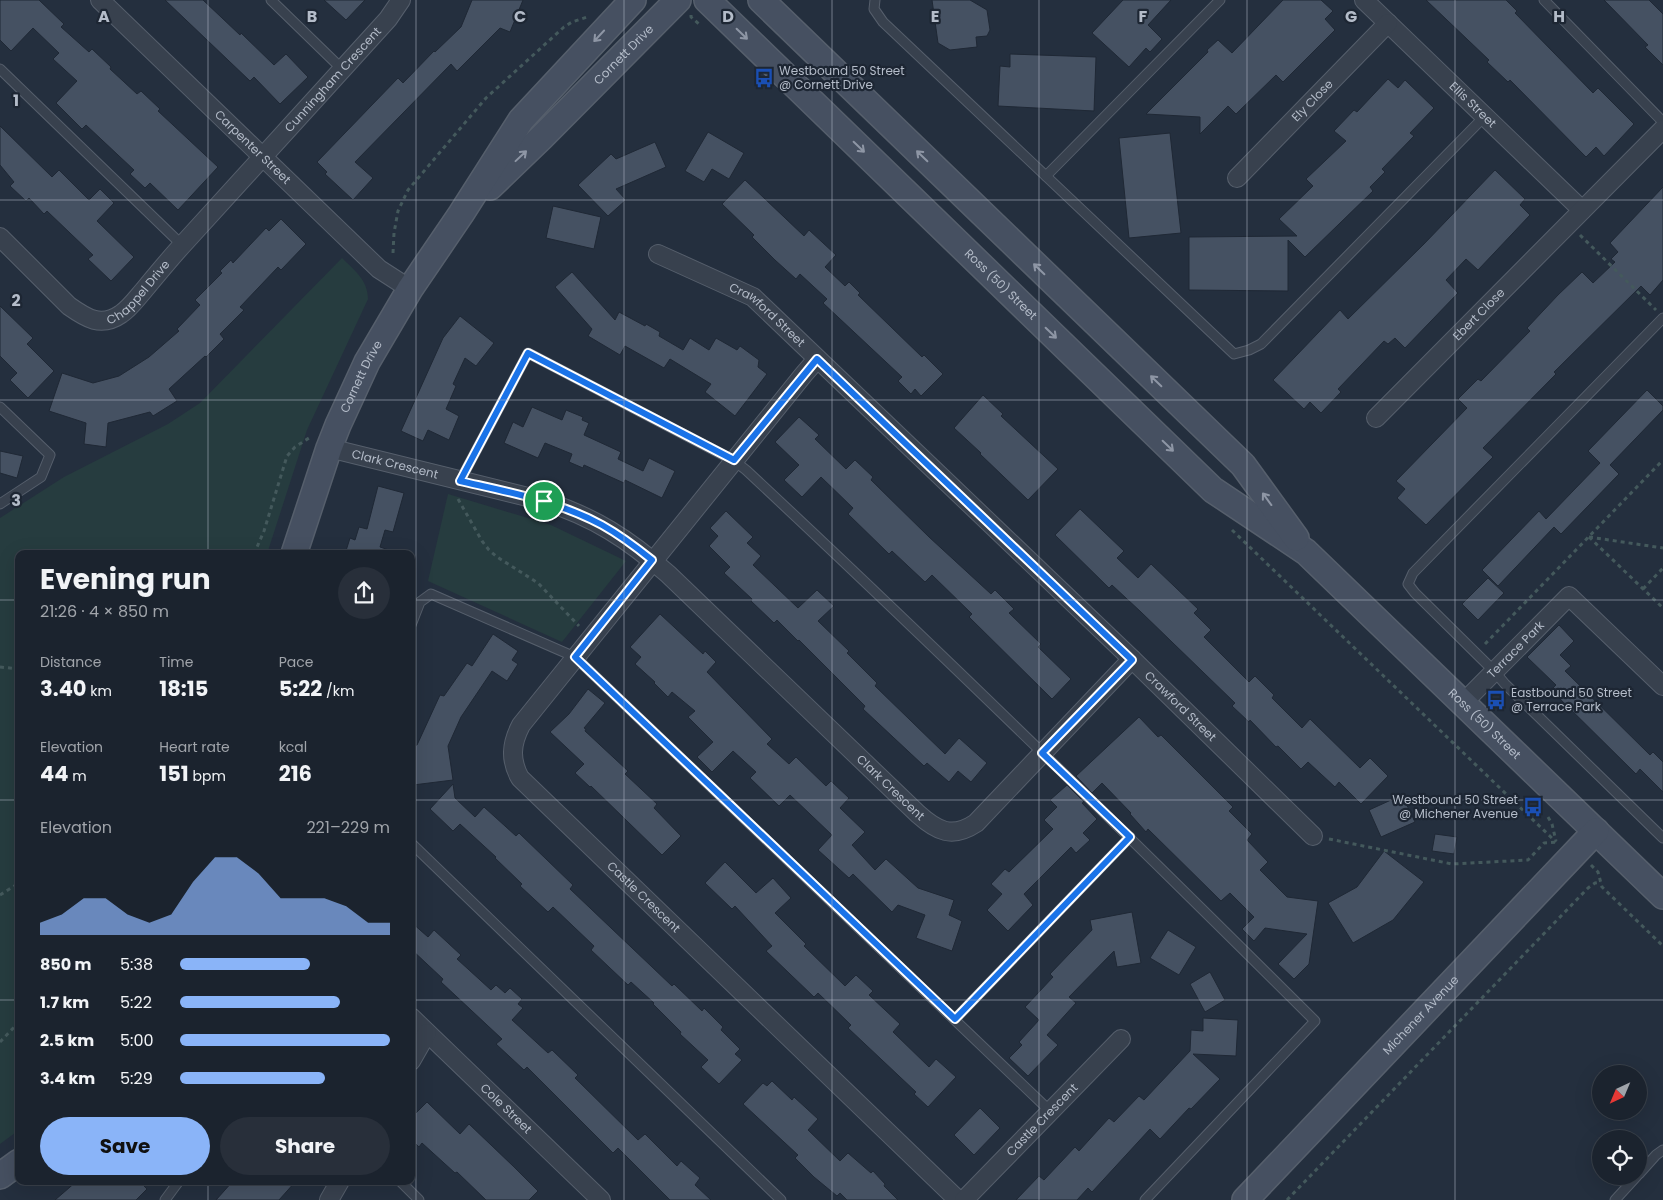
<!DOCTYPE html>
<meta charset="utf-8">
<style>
:root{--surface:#1b232e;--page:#282f3a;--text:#f1f3f6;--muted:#a0a4aa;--line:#39404a;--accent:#8ab4f8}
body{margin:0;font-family:Poppins,sans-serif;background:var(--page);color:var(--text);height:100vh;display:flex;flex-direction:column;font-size:19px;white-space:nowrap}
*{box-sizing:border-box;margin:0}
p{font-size:16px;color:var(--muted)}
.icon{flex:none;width:28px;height:28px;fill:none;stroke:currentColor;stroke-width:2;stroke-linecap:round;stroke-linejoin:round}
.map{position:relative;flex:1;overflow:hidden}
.panel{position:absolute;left:15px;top:550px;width:400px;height:635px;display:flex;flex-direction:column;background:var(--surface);border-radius:10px;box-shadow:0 5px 20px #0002,0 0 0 1px var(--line)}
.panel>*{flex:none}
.needle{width:32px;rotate:224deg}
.tools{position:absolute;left:1592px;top:1065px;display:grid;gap:10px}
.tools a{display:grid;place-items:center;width:55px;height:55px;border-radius:50%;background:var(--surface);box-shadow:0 5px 20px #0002,0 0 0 1px var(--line);font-size:25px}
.pin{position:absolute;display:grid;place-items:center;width:42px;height:42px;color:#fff;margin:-21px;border:2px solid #fff;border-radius:50%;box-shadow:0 1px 5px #0007}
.round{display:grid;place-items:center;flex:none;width:52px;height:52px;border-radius:26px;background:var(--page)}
.overview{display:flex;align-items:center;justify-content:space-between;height:85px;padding:0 25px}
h1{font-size:28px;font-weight:700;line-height:38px}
.stats{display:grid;grid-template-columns:repeat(3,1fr);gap:8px;height:85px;padding:5px 25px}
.stats div{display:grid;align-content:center}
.stats b{font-size:21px;font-weight:700}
.stats small{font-size:14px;font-weight:400}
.stats p{font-size:14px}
.chart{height:140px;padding:10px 25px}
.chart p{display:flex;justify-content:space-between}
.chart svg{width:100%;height:90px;margin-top:5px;fill:var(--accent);opacity:.7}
.cta{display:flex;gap:10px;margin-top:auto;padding:10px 25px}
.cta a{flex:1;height:58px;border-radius:30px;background:var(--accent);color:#111;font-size:20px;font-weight:700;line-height:58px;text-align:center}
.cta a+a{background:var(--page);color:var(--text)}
ul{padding:0 25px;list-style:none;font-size:16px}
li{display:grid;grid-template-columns:80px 60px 1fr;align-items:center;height:38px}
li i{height:12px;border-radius:6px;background:var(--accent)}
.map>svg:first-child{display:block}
.green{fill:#263c3f}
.building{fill:#455162;stroke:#1f2835}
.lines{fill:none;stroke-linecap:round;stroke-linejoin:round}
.lane-casing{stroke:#565f6c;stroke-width:11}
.street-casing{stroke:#565f6c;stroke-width:20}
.secondary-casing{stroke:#565f6c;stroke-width:28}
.path{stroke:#44595c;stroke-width:3;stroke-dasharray:4 4;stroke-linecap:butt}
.lane{stroke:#38414e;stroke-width:9}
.street{stroke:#38414e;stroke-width:18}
.secondary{stroke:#465061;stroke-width:25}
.oneway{stroke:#8e96a5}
.route-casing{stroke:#fff;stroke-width:10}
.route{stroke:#1a73e8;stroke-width:6}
.grid{fill:none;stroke:#b4bcc9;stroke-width:1;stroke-opacity:0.55}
.labels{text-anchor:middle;stroke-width:4.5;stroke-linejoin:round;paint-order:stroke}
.street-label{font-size:12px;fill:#b4bcc9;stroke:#1d2633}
.poi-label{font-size:12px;fill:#b4bcc9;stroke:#1d2633;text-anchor:start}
.grid-label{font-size:16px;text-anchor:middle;font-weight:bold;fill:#b4bcc9;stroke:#1d2633;stroke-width:4.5;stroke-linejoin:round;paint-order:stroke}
</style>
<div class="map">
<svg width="1663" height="1200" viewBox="0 0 1663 1200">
<rect width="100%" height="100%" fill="#242f3e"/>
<g class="green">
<path d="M342,258c12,12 26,22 26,41l-61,131 -40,124h-248v576l-19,14v-626l64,-41 104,-53 32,-21z"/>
<path d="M448,494l103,31 75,36 -64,81 -134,-61z"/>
</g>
<g class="building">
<path d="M0,0h39l25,24 -3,3 28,25 3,-3 19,18 -1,2 27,25 4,-3 19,18 -2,2 60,56 -40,43 -28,-27 -5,5 -15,-14 4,-4 -48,-45 -4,4 -26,-26 21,-22 -24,-22 6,-6 -26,-25 -22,23 -11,-11z"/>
<path d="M165,0h38l37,35 1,-2 33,32 12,-11 22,23 -28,27 -26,-27 -4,4z"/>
<path d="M324,0h41l-19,20z"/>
<path d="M472,0h51l-13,32 -10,-4 -43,43 -6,-7 -96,98 18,16 -20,22 -28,-26 2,-2 -10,-10 81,-84 5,5 31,-32 1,1 26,-25z"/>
<path d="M932,0h38l17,10 3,20 -3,6 -11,1 1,10 -27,3 -12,-7z"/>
<path d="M1123,0h48l-23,25 14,14 -12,13 -4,-4 -17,19 -37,-34z"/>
<path d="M1283,0h38l12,11 -8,8 10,11 -52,52 -7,-7 -40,39 -8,-8 -28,28v-17l-54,-3 62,-62 -1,-2 11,-10 14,13z"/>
<path d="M1426,0h80l11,11 -2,2 78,80 5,-5 36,36 -30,32 -8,-9 -10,10 -76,-77 -2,2 -21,-20 2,-2z"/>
<path d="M1604,0h45l14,14v51l-18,-18 3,-2z"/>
<path d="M1010,54l86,3 -2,54 -96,-5 2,-40 10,1z"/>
<path d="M1388,79l10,9 7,-8 29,28 -24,25 4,3 -32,33 3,3 -15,15 3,4 -68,66 -17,-17v51l-99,-1v-53l108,-1 -18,-17 34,-33 -7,-7 40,-38 -12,-10 20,-21 3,2z"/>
<path d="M0,126l52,51 7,-7 30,30 11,-11 14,14 -17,18 37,36 -23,24 -23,-22 5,-4 -46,-44 -3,3 -15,-16 -3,3 -16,-15 4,-4 -14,-17z"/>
<path d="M708,132l36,21 -15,26 -17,-10 -8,13 -19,-11z"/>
<path d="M1170,133l11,100 -52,5 -10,-100z"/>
<path d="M655,142l11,25 -50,22 10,11 -18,16 -30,-31 33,-31 5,5z"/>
<path d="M1495,170l30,29 -5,6 10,10 -52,55 -12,-11 -20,21 12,13 -53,55 -10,-10 -7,6 -4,-3 -46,48 3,3 -20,21 -11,-11 -6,7 -31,-29 67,-70 8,9 76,-75z"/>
<path d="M745,180l59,56 5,-6 27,25 -11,12 20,19 4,-4 11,11 -2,2 64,62 2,-2 19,19 -22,22 -6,-7 -4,5 -13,-13 4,-4 -79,-74 4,-4 -27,-25 -4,5 -21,-19 -23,-23 2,-2 -32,-31z"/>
<path d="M1663,187v93l-13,15 -9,-9 -87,86 2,2 -73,74 10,9 -67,68 -29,-27 8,-9 -9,-8 71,-73 -9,-9 20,-20 3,2 49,-50 -3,-3 31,-33 24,-23 11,11 22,-21 -4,-3 7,-7 -8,-9z"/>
<path d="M553,206l48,11 -7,32 -48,-11z"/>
<path d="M281,219l25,25 -25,26 -3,-3 -38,40 4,3 -24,24 4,5 -18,18 -1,-1 -36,33 8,12 -24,15 -3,-4 -42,11 -2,24 -22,-3 2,-21 -37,-12 13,-38 31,10 26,-7 30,-19 30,-26 -2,-2 23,-24 -5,-5 27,-27 -2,-2 11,-11 2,3 33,-35 3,3z"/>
<path d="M572,272l43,48 4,-8 26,14 1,-2 14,8 -1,4 24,14 7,-12 19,12 7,-12 21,12 3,-4 19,14 -1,7 9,7 -32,42 -30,-24 6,-8 -41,-25 -6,9 -39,-22 -5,9 -32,-19 4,-7 -37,-42z"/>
<path d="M0,306l33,32 -6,6 27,27 -26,27 -18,-18 7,-7 -17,-17z"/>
<path d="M460,316l34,27 -18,23 -11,-8 -12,26 3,2 -10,23 13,7 -10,24 -21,-10 -5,11 -22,-10 42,-93z"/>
<path d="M1647,390l16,16v4l-53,55 9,9 -58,60 -7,-7 -56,59 -16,-16 57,-59 7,8 54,-56 -12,-12z"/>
<path d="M983,395l20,19 -2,2 57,53 -30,31 -48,-46 1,-1 -27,-25z"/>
<path d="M532,407l30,13 4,-10 17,7 -1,3 7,3 -5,12 37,17 -3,7 25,12 6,-13 26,13 -13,27 -37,-18 -1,3 -40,-18 -1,3 -14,-6 3,-8 -27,-11 -7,15 -34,-15 9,-21 10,5z"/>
<path d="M799,417l20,18 -4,4 31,30 9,-9 18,17 -2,3 58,57 62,57 4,-4 19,19 -5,4 32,31 -3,3 33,32 -19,20 -83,-82 3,-3 -40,-39 -7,7 -33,-31 -3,3 -41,-40 5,-6 -32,-31 -19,20 -18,-17 15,-15 -24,-23z"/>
<path d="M0,451l23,5 -6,22 -17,-5z"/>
<path d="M378,486l26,7 -11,39 -8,-2 -5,17 9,3 -1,4h-43l5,-16 5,2 4,-13 8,2z"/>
<path d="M1080,509l44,42 -7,7 21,20 13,-14 47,45 -4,4 17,17 -7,7 45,45 6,-6 19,19 -2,3 30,30 8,-9 50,49 10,-10 18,18 -27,28 -22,-22 -4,5 -27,-25 -7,7 -23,-23 -2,1 -26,-27 -1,2 -17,-16 3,-3 -94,-91 -29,-27 -3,3 -54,-53z"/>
<path d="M726,511l27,26 -6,6 14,13 -8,9 45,43 19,-18 17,16 -16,15 31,30 -2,2 30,30 -2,3 70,68 14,-16 28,25 -16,19 -13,-11 -9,11 -22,-19 -3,3 -61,-57 2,-3 -66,-66 -1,1 -21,-21 -3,3 -23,-22 1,-2 -28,-26 6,-6 -21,-21 9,-10 -8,-8z"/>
<path d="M1488,578l16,15 -26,27 -16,-16z"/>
<path d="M660,614l43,40 2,-3 11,11 -9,10 65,67 -5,5 22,20 7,-7 30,29 5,-5 18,17 -9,10 25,24 -13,13 23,25 11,-11 32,29 36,12 -5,15 13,6 -10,30 -36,-13 9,-23 -27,-10 -6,7 -39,-38 -4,4 -31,-28 14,-15 -42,-40 -11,11 -29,-28 6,-6 -23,-21 -21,21 -15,-15 16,-15 -25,-25 7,-6 -23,-19 -4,5 -14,-14 1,-1 -20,-18 6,-7 -11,-10z"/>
<path d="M1559,625l15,16 -14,14 11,11 -6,5 85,84 3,-3 10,10v30l-23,-23 -4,5 -85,-84 5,-5 -29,-28z"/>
<path d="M493,634l25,17 -6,9 6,4 -11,17 -15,-10 -31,46 -13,29 5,34 -40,5 -2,-39 6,-1 23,-50 4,1 23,-33 5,3z"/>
<path d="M588,689l17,14 -21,25 2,1 -1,2 43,40 -3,3 32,30 -3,4 27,28 -19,19 -71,-69 -1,1 -15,-14 9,-9 -34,-32 19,-18z"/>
<path d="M1139,717l19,20 3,-2 72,72 -4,4 23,23 -5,6 21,22 -8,8 27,27 31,4 -9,63 -15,15 -16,-15 29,-30 -42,-6 -11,13 -12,-12 12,-12 -24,-24 -9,8 -73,-72 -2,3 -16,-18 1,-1 -29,-30 -10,10 -16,-17z"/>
<path d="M453,784l2,14 20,19 9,-10 32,29 3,-3 54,52 -3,4 102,97 2,-2 28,27 2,-3 19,19 -2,3 19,19 -5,5 7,6 -23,24 -18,-17 7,-7 -28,-26 1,-2 -28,-28 1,-1 -23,-21 -3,3 -37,-35 3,-4 -41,-39 -5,5 -28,-26 2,-2 -27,-26 1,-1 -36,-33 -7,7 -23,-22z"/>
<path d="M1067,785l17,17 -2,1 15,16 -14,14 7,7 -14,13 -5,-6 -47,47 9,11 -25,26 -21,-21 15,-16 -11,-10 14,-15 4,3 44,-43 -9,-9 13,-13 -7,-7z"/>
<path d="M1402,795l13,27 -34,15 -12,-27z"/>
<path d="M1435,834l22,3 -3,17 -22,-3z"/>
<path d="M1384,851l40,31 -31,38 -40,23 -25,-40 29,-16z"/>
<path d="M725,862l31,31 17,-15 18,20 -16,15 31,31 -2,2 41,40 11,-11 17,16 -4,4 31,29 -7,8 36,35 7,-8 20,18 -28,30 -14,-13 2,-2 -68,-64 3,-3 -33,-32 -4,4 -48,-46 6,-5 -37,-40 -3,3 -27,-26z"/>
<path d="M1132,912l9,51 -24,4 -3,-16 -45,46 7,6 -29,32 11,10 -30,31 -19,-18 13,-13 -3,-3 20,-22 -14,-13 28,-30 -3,-3 42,-44 -2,-10z"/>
<path d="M411,922l17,15 6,-7 27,25 -4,4 34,31 5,-5 9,8 5,-5 12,11 -4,5 5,4 -11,12 36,33 4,-3 26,25 -3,3 63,62 7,-6 32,32 4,-5 19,17 -5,7 16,15h-41l-52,-52 -5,5 -86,-86 -3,3 -28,-26 6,-5 -61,-57 2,-3 -32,-30z"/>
<path d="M1168,930l28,17 -17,28 -29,-17z"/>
<path d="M1210,972l15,28 -20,12 -15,-28z"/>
<path d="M1203,1018l35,2 -2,36 -43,-2 27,25 -29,30 -2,-1 -29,31 -10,-10 -58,63 -4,-4 -11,12h-61l23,-24 5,4 31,-33 4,4 30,-33 5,4 25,-26 5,4 46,-49 1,-21 12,1z"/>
<path d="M772,1081l20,19 2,-3 24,22 -10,11 32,31 8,-8 23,20 2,-2 12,13 -1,2 14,14h-51l-7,-7 -3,3 -23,-19 -19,-19 3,-3 -55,-51 20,-21 4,3z"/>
<path d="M427,1102l33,32 9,-10 44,42 25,25 -9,9h-43l-29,-28 -2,1 -33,-30 -3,4 -8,-8v-21z"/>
<path d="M980,1108l20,20 -26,27 -20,-20z"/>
<path d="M77,1181h62l8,8 -11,11h-81z"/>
<path d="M233,1181h63l-17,19h-63z"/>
</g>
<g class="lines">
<defs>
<g id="lane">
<path d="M271,0l71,69"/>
<path d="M875,0l-1,9 9,13 351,332 15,-4 12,-6 224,-228"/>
<path d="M1544,0l119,122"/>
<path d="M0,69l182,176"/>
<path d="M1046,176l174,-176"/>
<path d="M1663,318l-250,255 -5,11 7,9 79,78 11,13 158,154"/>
<path d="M0,407l50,48 -9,22 -41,27"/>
<path d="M460,481l68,-128 205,107 13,10c193,180 382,365 569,551l-170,179"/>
<path d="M411,625l9,-23 11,-8 144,63 475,454"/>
<path d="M411,843l370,357"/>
<path d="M955,1019l175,-182"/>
<path d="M1639,1174l17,-19 7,-5"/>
<path d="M400,1181l19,19"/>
<path d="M165,1200l14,-19"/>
<path d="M1615,1200l22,-24"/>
</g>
<g id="street">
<path id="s1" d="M100,0l279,269 31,20"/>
<path id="s2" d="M1364,0l218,210"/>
<path id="s3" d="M1237,178l151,-155"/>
<path id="s4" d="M0,237l69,69c17,12 32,22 52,8 9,-6 16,-16 23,-24 14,-17 28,-34 42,-49 68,-74 135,-148 202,-222l13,-19"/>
<path id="s5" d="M658,254l95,43 379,362 181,177"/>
<path id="s6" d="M817,359l-13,15 -283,351c-10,19 -11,35 -1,53l438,422"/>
<path id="s7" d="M1376,418l287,-289"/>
<path id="s8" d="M329,448l215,53c50,16 84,38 124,73l250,240c19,17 34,25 58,9l156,-164"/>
<path id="s9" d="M1463,703l106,-107 94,90"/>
<path id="s10" d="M411,1017l190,183"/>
<path d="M411,1061l16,-28"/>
<path d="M329,1200l11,-19"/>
<path id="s11" d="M964,1200l157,-161"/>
</g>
<g id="secondary">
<path id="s12" d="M707,0l506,490 93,62 357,344"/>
<path d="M761,0l482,465 53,73"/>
<path id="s13" d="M490,187l52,-50 136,-137"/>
<path id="s14" d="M294,554l35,-106 9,-23 29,-63 43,-73 51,-75 60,-94 112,-120"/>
<path d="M0,1176l19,-14"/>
<path id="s15" d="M1245,1200l351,-369"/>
</g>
</defs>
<use href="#lane" class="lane-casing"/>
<use href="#street" class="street-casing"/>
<use href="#secondary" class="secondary-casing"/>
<g class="path">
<path d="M691,15v2l9,8"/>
<path d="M1580,235l76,75"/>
<path d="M393,253l1,-20 4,-22 10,-21 78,-92 78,-71 8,-5 15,-5"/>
<path d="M458,499l24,42 7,9 8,7 41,26 41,43"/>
<path d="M1232,530l324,312"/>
<path d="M1589,537l74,71"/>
<path d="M1589,537l74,11"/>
<path d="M254,554l10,-23 23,-75 8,-9 14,-9"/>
<path d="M1643,589l20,-21"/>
<path d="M1485,644l178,-184"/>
<path d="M0,667l19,2"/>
<path d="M1548,817l4,7 4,17"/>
<path d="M1329,839l123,25 76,-4 16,-17 13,-1"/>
<path d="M1591,865l7,7 4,15 61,59"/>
<path d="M0,895l19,-12"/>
<path d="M0,1042l19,-20"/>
<path d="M1287,1200l301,-312 7,-5 6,-1"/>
</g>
<use href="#lane" class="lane"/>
<use href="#street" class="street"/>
<use href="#secondary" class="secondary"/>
</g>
<defs><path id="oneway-shaft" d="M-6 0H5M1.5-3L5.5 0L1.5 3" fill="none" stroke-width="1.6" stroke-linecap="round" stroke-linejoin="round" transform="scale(1.25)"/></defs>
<g class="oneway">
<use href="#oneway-shaft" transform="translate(742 34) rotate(44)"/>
<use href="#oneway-shaft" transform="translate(599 36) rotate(133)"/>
<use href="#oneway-shaft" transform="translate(859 147) rotate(44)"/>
<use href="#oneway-shaft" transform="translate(521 156) rotate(-43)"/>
<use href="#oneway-shaft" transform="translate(922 156) rotate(-136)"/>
<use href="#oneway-shaft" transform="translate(1039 269) rotate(-136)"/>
<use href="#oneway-shaft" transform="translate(1051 333) rotate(44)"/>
<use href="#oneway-shaft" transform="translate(1156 381) rotate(-136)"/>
<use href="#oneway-shaft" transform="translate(1168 446) rotate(44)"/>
<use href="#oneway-shaft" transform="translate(1267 499) rotate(-126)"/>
</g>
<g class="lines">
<defs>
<path id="route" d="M528,353l206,107 83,-101 315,301 -90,93 88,84 -175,182 -380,-362 77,-97c-16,-13 -32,-25 -50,-35 -44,-24 -94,-33 -142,-44z"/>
</defs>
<use href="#route" class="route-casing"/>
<use href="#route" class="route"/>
</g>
<path class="grid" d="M208,0v554M416,0v1200M624,0v1200M832,0v1200M1039,0v1200M1247,0v1200M1455,0v1200M0,200h1663M0,400h1663M0,600h19M411,600h1252M0,800h19M411,800h1252M0,1000h19M411,1000h1252M208,1181v19"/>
<defs>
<symbol id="bus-bare" viewBox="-9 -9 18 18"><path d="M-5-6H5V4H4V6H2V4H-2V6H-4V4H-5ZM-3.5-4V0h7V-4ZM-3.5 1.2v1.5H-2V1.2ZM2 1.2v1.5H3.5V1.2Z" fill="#1a4fb4" stroke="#1d2633" stroke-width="2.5" paint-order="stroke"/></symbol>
</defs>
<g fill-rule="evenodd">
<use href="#bus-bare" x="750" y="64" width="28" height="28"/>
<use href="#bus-bare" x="1482" y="686" width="28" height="28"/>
<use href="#bus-bare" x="1519" y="793" width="28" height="28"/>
</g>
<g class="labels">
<g class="street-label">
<text dy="4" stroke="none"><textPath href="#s13" startOffset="188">Cornett Drive</textPath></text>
<text dy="4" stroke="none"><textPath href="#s4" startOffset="471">Cunningham Crescent</textPath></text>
<text dy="4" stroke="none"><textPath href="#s3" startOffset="108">Ely Close</textPath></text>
<text dy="4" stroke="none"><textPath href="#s2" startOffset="151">Ellis Street</textPath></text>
<text dy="4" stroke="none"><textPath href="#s1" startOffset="212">Carpenter Street</textPath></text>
<text dy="4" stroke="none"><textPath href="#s12" startOffset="409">Ross (50) Street</textPath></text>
<text dy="4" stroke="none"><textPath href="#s4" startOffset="182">Chappel Drive</textPath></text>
<text dy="4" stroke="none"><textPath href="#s7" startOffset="146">Ebert Close</textPath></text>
<text dy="4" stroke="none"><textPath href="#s5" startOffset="126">Crawford Street</textPath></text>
<text dy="4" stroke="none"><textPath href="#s14" startOffset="190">Cornett Drive</textPath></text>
<text dy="4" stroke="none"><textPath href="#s8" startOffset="68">Clark Crescent</textPath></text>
<text dy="4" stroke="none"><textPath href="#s9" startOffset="75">Terrace Park</textPath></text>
<text dy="4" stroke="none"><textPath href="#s5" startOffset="696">Crawford Street</textPath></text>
<text dy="4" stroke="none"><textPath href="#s12" startOffset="1064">Ross (50) Street</textPath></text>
<text dy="4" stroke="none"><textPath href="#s8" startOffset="675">Clark Crescent</textPath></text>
<text dy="4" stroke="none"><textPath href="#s6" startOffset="698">Castle Crescent</textPath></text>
<text dy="4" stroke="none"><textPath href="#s15" startOffset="255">Michener Avenue</textPath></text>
<text dy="4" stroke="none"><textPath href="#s10" startOffset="132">Cole Street</textPath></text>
<text dy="4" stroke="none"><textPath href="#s11" startOffset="112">Castle Crescent</textPath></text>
</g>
<g class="poi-label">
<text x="779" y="75">Westbound 50 Street<tspan x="779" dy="14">@ Cornett Drive</tspan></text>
<text x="1511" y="697">Eastbound 50 Street<tspan x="1511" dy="14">@ Terrace Park</tspan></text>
<text x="1518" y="804" text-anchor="end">Westbound 50 Street<tspan x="1518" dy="14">@ Michener Avenue</tspan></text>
</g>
</g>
<g class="grid-label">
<text x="104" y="22">A</text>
<text x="312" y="22">B</text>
<text x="520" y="22">C</text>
<text x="728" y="22">D</text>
<text x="935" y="22">E</text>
<text x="1143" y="22">F</text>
<text x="1351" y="22">G</text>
<text x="1559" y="22">H</text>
<text x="16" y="106">1</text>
<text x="16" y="306">2</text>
<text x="16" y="506">3</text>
</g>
</svg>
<div class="tools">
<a><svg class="needle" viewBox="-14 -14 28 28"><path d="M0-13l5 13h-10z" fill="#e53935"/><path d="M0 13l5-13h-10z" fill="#a0a4aa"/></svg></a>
<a><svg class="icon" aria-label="locate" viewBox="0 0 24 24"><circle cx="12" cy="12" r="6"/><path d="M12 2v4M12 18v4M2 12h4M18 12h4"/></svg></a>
</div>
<div class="pin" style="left:544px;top:501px;background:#1e9e55"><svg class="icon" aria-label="arrive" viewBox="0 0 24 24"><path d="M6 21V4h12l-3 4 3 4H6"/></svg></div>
<section class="panel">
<div class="overview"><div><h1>Evening run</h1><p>21:26 · 4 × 850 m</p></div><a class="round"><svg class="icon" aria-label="share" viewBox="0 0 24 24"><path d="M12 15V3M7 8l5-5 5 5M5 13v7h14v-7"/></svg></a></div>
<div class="stats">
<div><p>Distance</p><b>3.40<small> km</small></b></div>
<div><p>Time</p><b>18:15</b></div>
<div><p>Pace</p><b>5:22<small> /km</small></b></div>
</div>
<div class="stats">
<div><p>Elevation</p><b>44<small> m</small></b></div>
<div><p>Heart rate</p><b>151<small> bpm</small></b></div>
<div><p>kcal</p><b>216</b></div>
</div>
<div class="chart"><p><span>Elevation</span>221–229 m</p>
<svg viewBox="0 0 160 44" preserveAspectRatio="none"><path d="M0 44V38L10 34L20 26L30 26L40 34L50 38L60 34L70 18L80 6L90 6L100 14L110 26L120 26L130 26L140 30L150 38L160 38V44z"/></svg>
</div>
<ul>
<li><b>850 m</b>5:38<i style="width:62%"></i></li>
<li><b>1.7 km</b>5:22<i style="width:76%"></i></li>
<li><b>2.5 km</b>5:00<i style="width:100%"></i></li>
<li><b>3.4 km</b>5:29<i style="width:69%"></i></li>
</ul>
<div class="cta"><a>Save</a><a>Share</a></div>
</section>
</div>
